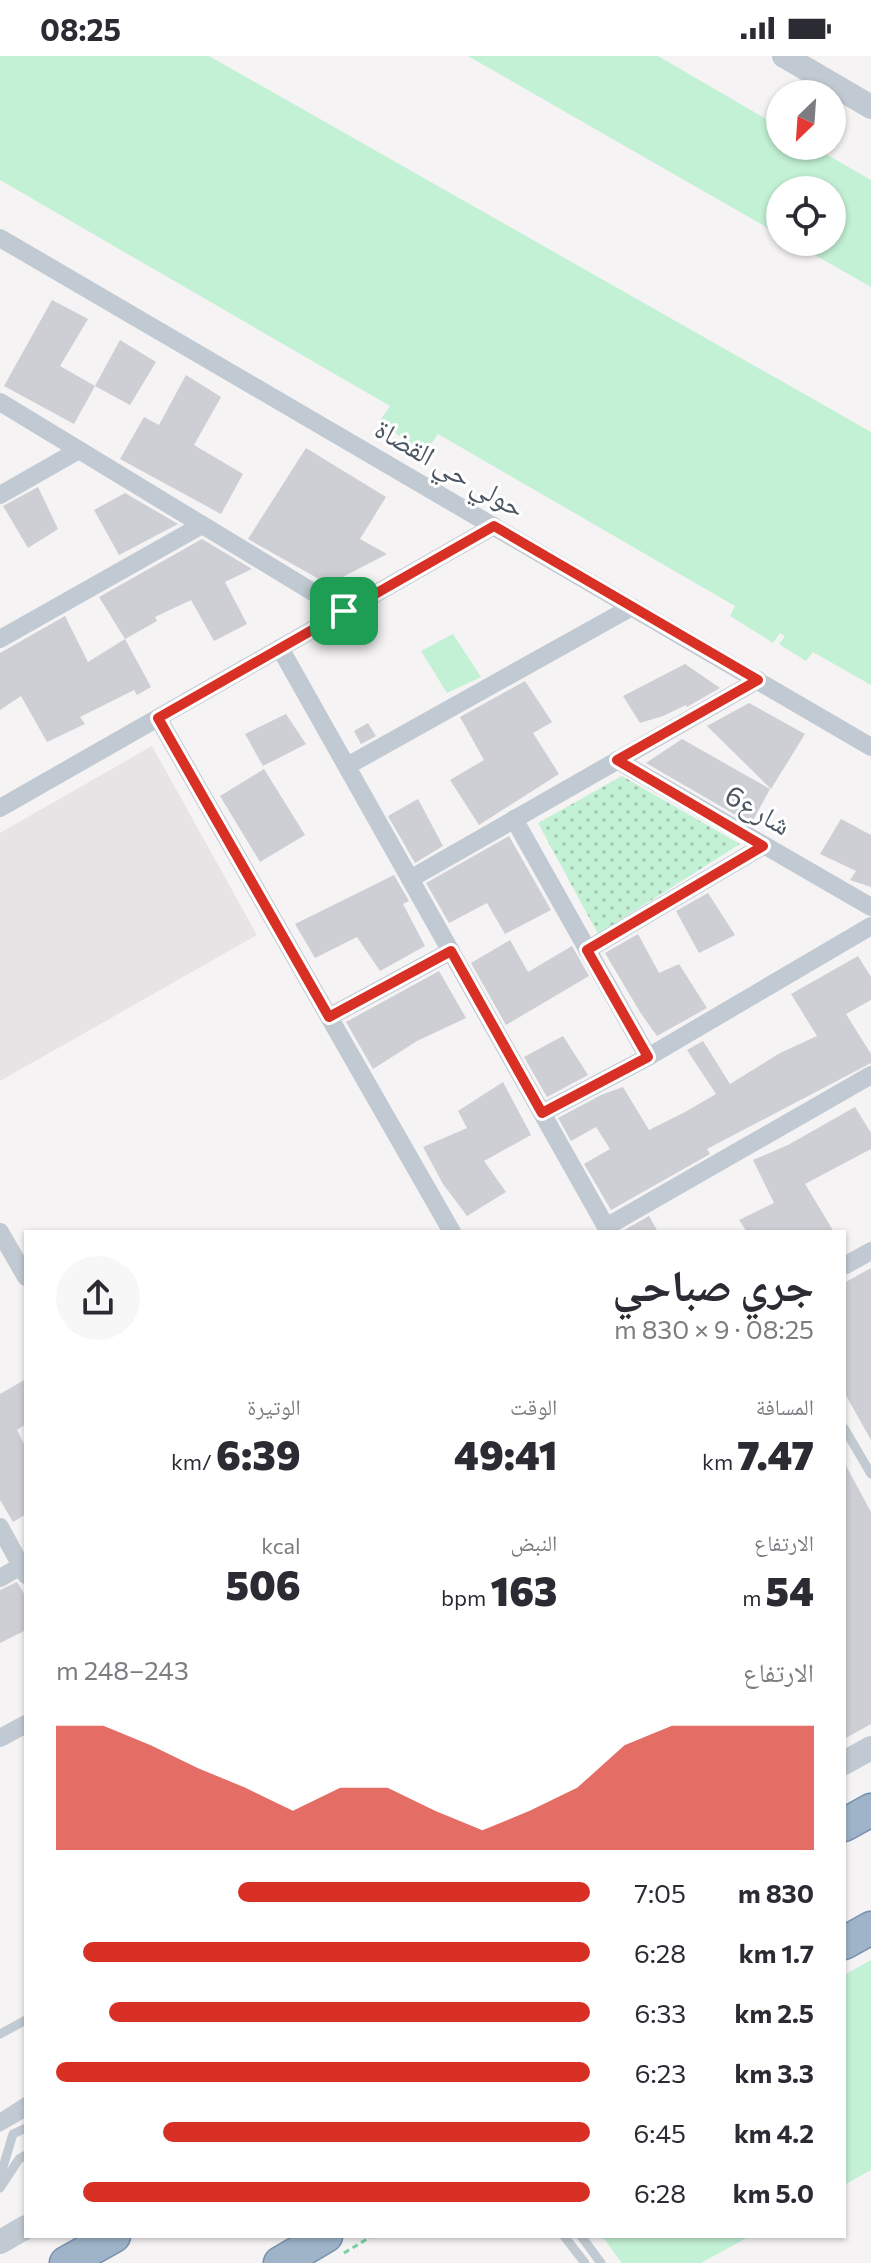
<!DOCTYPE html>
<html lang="ar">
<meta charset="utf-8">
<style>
:root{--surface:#fff;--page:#f7f7f7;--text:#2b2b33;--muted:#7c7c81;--accent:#d93025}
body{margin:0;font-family:Commissioner,"Noto Naskh Arabic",sans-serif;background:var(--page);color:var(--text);direction:rtl;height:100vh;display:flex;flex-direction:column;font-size:30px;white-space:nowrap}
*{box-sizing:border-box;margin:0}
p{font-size:26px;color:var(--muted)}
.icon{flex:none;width:44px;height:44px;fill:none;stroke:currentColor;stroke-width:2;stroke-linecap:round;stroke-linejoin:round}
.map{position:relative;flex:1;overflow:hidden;direction:ltr}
.panel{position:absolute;left:24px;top:1174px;width:822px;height:1008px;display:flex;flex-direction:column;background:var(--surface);border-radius:0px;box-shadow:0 2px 6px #0004;direction:rtl}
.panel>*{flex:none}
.needle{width:52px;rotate:205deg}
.fabs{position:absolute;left:766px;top:24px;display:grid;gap:16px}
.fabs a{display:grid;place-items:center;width:80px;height:80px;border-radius:50%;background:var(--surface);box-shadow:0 2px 6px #0004;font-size:40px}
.pin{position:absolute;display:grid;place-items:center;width:68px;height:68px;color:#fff;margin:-34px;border-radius:16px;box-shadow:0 4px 12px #0006}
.round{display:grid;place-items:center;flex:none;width:84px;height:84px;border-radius:42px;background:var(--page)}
.head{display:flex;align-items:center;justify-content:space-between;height:136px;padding:0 32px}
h1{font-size:44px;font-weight:800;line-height:60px}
.stats{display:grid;grid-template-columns:repeat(3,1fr);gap:12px;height:136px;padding:8px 32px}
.stats div{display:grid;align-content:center}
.stats b{font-size:40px;font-weight:800}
.stats small{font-size:22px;font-weight:400}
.stats p{font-size:22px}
.chart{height:224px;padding:16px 32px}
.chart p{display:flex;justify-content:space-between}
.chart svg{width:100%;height:144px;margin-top:8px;fill:var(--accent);opacity:.7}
ul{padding:0 32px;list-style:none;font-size:26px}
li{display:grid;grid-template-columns:128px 96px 1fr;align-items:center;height:60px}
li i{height:20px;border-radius:10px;background:var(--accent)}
.status{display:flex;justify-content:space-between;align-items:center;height:56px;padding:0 40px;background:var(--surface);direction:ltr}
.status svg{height:22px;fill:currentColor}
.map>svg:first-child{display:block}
.education{fill:#e6e4e5}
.green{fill:#c3f1d5}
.park{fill:url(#park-dots)}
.building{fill:#cdcfd5}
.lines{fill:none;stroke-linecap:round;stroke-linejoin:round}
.trunk-casing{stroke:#7690ad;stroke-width:35}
.path{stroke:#7ad0a6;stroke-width:3;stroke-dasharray:6 4;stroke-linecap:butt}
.service{stroke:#c1cad2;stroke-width:9}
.minor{stroke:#c1cad2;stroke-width:18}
.tertiary{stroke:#c1cad2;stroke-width:24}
.trunk{stroke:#9fb4c9;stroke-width:32}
.route-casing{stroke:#fff;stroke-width:16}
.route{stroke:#d93025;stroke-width:10}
.labels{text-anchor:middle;stroke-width:6;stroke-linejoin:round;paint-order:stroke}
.street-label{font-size:28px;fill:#4a5661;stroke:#fff}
</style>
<div class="status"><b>08:25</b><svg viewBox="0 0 49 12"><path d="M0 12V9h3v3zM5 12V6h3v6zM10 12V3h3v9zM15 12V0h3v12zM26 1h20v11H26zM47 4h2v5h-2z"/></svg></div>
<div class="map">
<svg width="871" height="2207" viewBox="0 0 871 2207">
<defs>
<pattern id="park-dots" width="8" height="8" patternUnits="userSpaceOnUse" patternTransform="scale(2)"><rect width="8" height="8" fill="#c3f1d5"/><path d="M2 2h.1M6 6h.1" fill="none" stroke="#a0c6b0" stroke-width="1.8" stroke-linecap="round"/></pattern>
</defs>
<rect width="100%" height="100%" fill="#f5f3f3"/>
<path class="education" d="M152,690l105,189 -257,146v-248z"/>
<g class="green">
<path d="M0,0h209l662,376v253l-58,-33 -7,9 -27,-17 6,-8 -5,-3 -7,10 -43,-27 5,-10 -297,-172 -13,19 -46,-31 11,-16 -390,-226z"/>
<path d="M468,0h190l122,71v19h32l59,34v107l-79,-45h40v-52h-52v45z"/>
<path d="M453,578l28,43 -34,16 -26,-42z"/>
<path d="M871,1904v210l-27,15v-210z"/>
<path d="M602,2180h148l-49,27h-79z"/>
</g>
<path class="park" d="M622,720l118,68 -142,90 -60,-111z"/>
<g class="building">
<path d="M52,244l36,19 -28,47 35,20 -21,38 -70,-38z"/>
<path d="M120,284l36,22 -26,43 -35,-19z"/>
<path d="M186,319l35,22 -27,48 49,29 -22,40 -101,-55 24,-42 15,8z"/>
<path d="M306,392l80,49 -26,42 27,15 -52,27 -9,2 -78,-44z"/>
<path d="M38,431l20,42 -30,19 -25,-42z"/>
<path d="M125,437l53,31 -59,31 -25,-45z"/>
<path d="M202,483l50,30 -27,13 22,42 -33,17 -23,-41 -36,17 2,4 -32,18 -26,-42z"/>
<path d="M65,560l23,46 37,-23 26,48 -14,8 -3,-5 -54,27 5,7 -38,18 -26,-46 -21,14v-57z"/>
<path d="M685,608l35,24 -33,19 -1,-2 -23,11 -23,7 -17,-27z"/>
<path d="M525,625l27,41 -19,11 26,41 -80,51 -29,-45 34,-20 -24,-43z"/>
<path d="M749,647l56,31 -34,55 -64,-63z"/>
<path d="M286,658l20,30 -43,22 -18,-32z"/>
<path d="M368,667l8,13 -15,8 -7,-13z"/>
<path d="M682,683l88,50 -19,35 -105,-61z"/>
<path d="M264,713l41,66 -45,27 -40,-66z"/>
<path d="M418,743l25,47 -28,17 -27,-47z"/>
<path d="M841,763l30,16v52l-21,-7 6,-9 -36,-17z"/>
<path d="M509,780l42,74 -46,24 -18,-31 -38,20 -23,-40z"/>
<path d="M394,819l15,26 -6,3 22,42 -45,25 -23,-34 -42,21 -20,-34z"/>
<path d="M708,837l27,42 -36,18 -23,-42z"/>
<path d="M638,878l21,39 20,-9 28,44 -50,28 -17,-24 -35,-59z"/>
<path d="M510,884l18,32 44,-26 17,30 -83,49 -35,-62z"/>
<path d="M858,900l13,21v23l-25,14 25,40v9l-164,86 3,5 -99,56 -27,-46 26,-15 -14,-22 -25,14 -13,-23 43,-23 22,-8 26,43 36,-18 31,-18 -29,-44 16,-9 27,43 50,-31 37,-17 -26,-42z"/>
<path d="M439,915l27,47 -49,23 -44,28 -27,-47z"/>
<path d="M563,980l25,39 -41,22 -23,-40z"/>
<path d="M503,1026l28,53 -47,26 22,31 -39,24 -24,-32 -20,-37 44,-19 -9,-17z"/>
<path d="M855,1051l16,26v16l-66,35 29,48h-87l-8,-12 35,-17 -21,-43 35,-15z"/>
<path d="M649,1160l9,16h-37z"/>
<path d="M871,1212v172l-27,-48v-109z"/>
<path d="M26,1323v45l-9,6 9,18v66l-13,8 -13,-22v-106z"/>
<path d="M844,1406l27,50v212l-27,15z"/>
<path d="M17,1526l9,15v33l-26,13v-53z"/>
</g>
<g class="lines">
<defs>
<g id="trunk">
<path d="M844,1769l27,-15"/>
<path d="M844,1887l27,-15"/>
<path d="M66,2207l48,-27"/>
<path d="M280,2207l46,-27"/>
</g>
</defs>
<use href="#trunk" class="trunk-casing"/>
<path class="path" d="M344,2197l28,-17"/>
<g class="service">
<path d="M844,1372l27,46"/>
<path d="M0,1978l26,-14"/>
<path d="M0,2062l26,-17"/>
<path d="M0,2071l26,-15"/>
<path d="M0,2121l13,-43 13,-6"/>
<path d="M0,2132l19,-29 7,-4"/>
<path d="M564,2180l21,27"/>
<path d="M581,2180l20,27"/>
</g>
<g class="minor">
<path d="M0,182l871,509"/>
<path d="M0,346l344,209"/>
<path d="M0,439l79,-45"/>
<path d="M0,583l202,-114"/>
<path d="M280,592l329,584"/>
<path d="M158,662l294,514"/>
<path d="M617,704l254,147"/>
<path d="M347,710l285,-159"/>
<path d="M0,752l494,-282"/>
<path d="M514,763l134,238"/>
<path d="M410,823l348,-199"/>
<path d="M587,894l176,-104"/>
<path d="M329,961l122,-66"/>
<path d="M542,1057l106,-56 223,-131"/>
<path d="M606,1171l265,-152"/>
<path d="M0,1176l26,45"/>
<path d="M844,1210l27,-15"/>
<path d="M0,1471l26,48"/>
<path d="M0,1522l21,-12"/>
<path d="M0,1682l26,-14"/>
</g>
<g class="tertiary">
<path d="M784,0l87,51"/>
<path d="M844,1707l27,-15"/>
<path d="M0,2186l26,-15"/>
</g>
<use href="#trunk" class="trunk"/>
</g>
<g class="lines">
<defs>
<path id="route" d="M494,470l264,154 -141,80 146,86 -176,104 61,107 -106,56 -91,-162 -122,66 -171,-299z"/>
</defs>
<use href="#route" class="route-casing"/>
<use href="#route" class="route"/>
</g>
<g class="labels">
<g class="street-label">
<text transform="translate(450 412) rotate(30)" y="10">حولي حي القضاة</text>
<text transform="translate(758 754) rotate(30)" y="10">شارع6</text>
</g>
</g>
</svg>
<div class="fabs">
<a><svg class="needle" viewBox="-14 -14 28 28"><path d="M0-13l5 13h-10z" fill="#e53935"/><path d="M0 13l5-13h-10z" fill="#7c7c81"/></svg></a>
<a><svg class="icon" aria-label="locate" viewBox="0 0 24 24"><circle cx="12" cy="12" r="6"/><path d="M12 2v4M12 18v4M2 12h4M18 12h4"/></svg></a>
</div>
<div class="pin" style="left:344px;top:555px;background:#1e9e55"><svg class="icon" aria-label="arrive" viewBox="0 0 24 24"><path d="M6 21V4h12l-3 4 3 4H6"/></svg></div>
<section class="panel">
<div class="head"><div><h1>جري صباحي</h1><p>08:25 · 9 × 830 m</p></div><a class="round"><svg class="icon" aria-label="share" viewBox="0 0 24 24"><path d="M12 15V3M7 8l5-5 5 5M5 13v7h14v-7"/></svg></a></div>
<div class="stats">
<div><p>المسافة</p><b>7.47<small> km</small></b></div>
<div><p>الوقت</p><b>49:41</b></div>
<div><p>الوتيرة</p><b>6:39<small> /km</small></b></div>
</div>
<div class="stats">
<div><p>الارتفاع</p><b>54<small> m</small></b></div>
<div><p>النبض</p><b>163<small> bpm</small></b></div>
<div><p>kcal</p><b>506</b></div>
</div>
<div class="chart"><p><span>الارتفاع</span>243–248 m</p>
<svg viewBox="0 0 160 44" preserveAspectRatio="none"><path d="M0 44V6L10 6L20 12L30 19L40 25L50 32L60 25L70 25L80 32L90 38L100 32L110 25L120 12L130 6L140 6L150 6L160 6V44z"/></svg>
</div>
<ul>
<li><b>830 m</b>7:05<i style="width:66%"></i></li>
<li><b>1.7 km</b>6:28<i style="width:95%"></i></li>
<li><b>2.5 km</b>6:33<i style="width:90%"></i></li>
<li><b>3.3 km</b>6:23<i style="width:100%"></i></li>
<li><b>4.2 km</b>6:45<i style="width:80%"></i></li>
<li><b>5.0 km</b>6:28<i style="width:95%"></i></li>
</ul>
</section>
</div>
